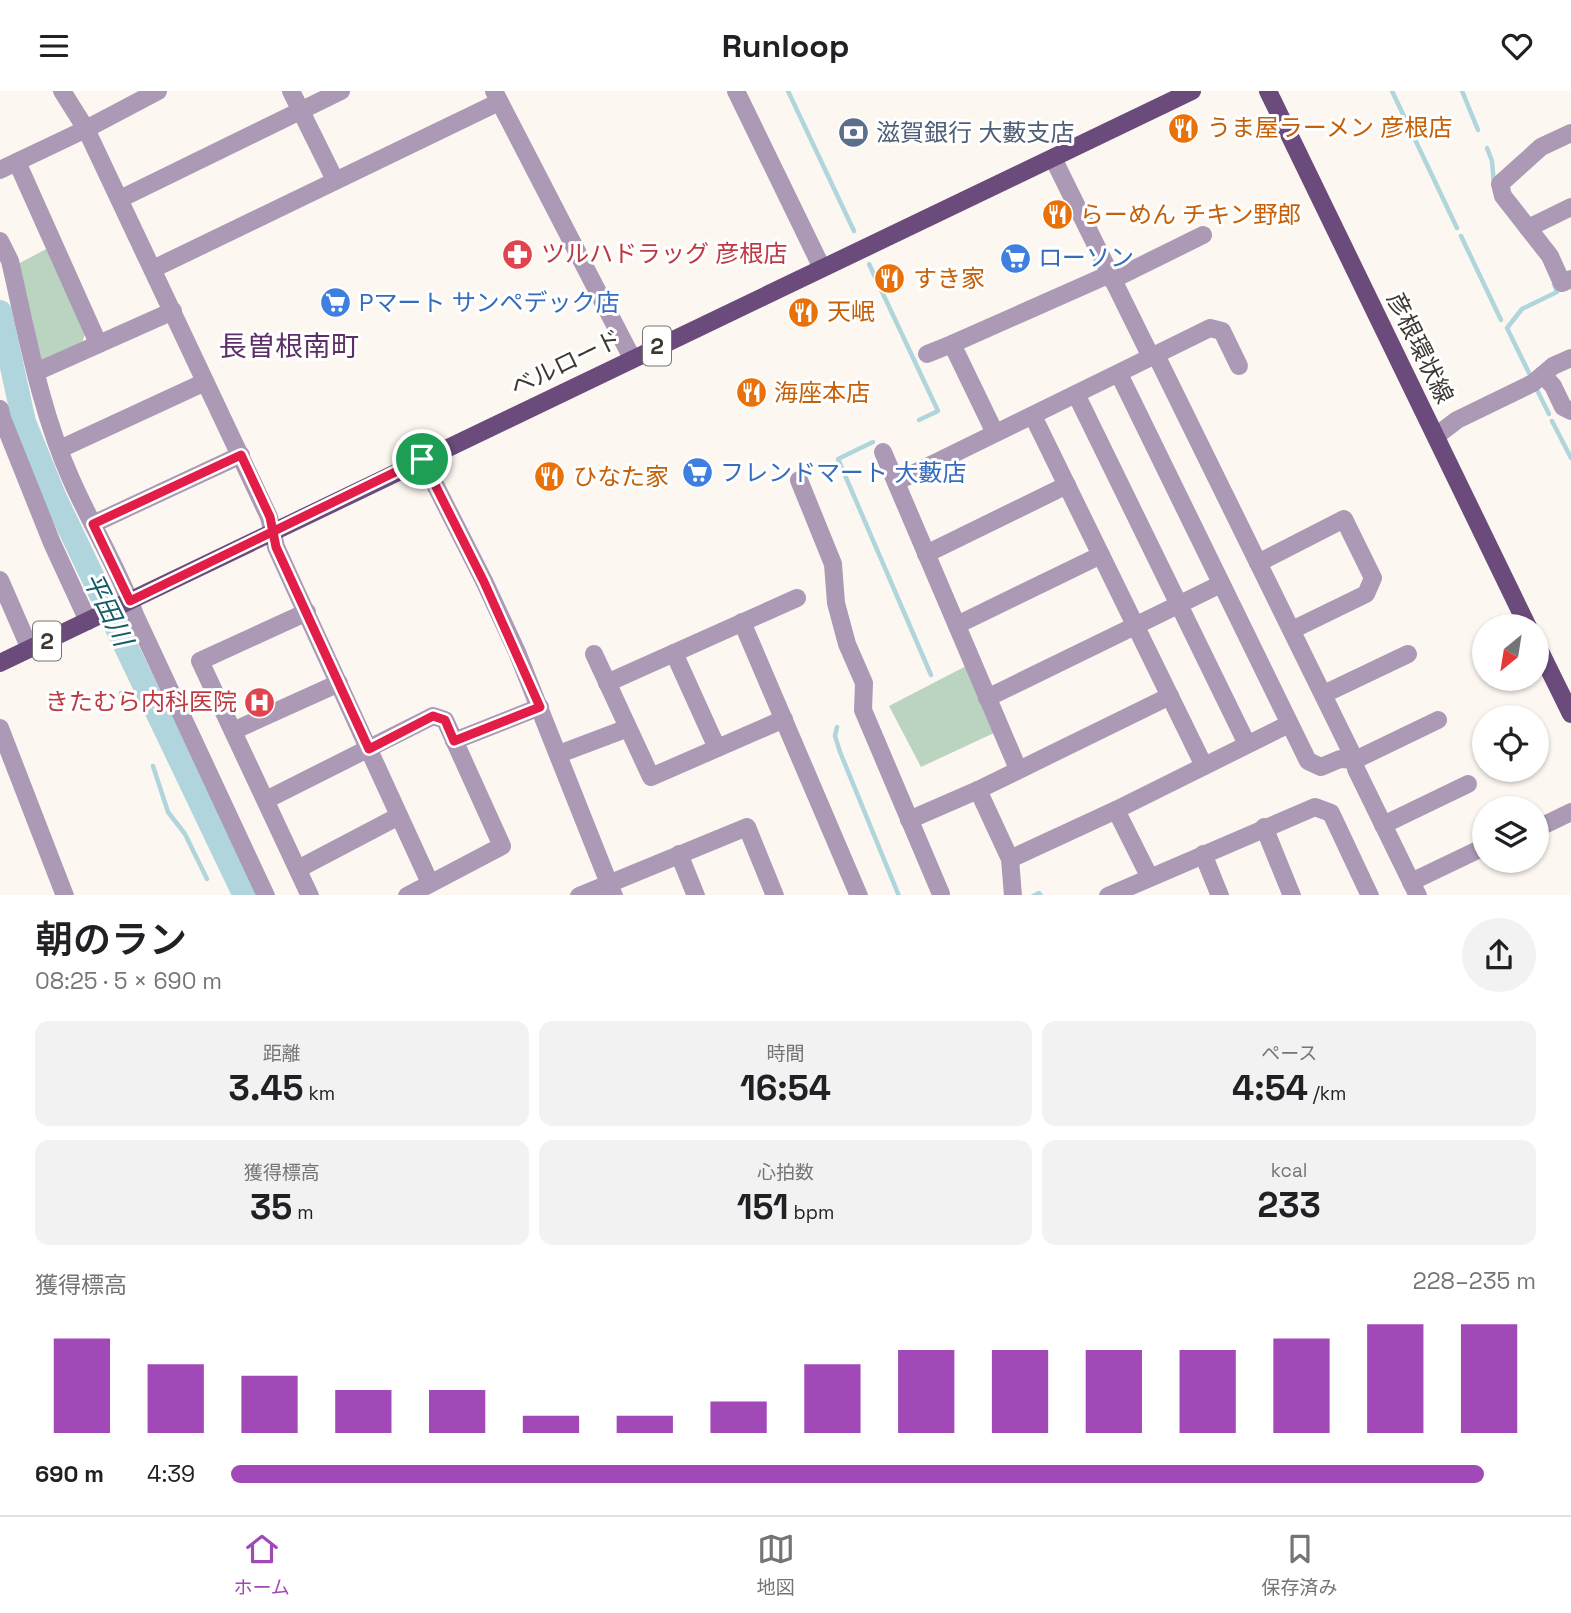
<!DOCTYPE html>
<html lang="ja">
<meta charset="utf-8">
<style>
:root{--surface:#fff;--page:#f2f2f2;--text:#202124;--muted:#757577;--line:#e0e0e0;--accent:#a14ab7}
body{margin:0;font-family:"Space Grotesk","Noto Sans JP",sans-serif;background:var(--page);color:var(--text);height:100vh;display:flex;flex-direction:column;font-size:26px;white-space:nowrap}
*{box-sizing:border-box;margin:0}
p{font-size:23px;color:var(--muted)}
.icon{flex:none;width:38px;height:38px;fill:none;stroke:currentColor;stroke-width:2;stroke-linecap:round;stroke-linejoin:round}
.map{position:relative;height:804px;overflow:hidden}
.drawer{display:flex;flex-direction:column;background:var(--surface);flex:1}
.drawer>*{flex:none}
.needle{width:46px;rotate:210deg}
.buttons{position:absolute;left:1472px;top:523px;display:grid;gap:14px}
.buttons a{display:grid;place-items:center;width:77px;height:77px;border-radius:50%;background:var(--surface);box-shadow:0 2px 5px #0004;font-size:35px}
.pin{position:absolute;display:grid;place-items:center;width:60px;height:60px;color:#fff;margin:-30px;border:4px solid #fff;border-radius:50%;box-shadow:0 2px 7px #0007}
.round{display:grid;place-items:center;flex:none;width:74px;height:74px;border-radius:37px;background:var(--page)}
.overview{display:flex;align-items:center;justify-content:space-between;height:119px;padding:0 35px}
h1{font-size:38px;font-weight:600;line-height:52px}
.stats{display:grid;grid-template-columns:repeat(3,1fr);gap:10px;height:119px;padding:7px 35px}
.stats div{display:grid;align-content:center;border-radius:14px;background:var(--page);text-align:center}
.stats b{font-size:35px;font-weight:600}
.stats small{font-size:19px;font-weight:400}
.stats p{font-size:19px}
.chart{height:196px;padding:14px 35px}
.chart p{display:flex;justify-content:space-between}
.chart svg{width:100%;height:126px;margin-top:7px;stroke:var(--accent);stroke-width:6}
ul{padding:0 35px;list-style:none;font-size:23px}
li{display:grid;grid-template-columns:112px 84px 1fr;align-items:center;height:52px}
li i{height:18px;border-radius:9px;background:var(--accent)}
header{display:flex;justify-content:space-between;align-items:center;height:91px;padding:0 35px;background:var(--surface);font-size:32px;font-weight:600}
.tab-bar{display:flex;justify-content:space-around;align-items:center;height:98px;border-top:2px solid var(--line);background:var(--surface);font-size:19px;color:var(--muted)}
.tab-bar a{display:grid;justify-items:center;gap:4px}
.tab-bar .current{color:var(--accent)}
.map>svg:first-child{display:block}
.green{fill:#bbd4c0}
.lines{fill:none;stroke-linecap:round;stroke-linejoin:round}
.stream{stroke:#b0d5dc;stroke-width:4.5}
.river{stroke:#b0d5dc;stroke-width:24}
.minor{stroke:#ab99b5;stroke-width:18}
.major{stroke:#6a4b7c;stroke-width:18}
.route-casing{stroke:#fff;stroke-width:14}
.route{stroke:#e11d48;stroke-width:9}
.labels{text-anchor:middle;stroke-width:6;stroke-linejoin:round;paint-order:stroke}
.shield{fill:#fff;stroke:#787470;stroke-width:2}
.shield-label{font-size:23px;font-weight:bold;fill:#3e3832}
.food-label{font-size:24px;fill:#c56008;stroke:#fff;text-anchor:start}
.service-label{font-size:24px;fill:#4e5e75;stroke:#fff;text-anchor:start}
.health-label{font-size:24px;fill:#be3a42;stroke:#fff;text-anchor:start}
.shop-label{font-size:24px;fill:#366cbe;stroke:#fff;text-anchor:start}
.street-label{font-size:24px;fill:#3e3832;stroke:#fff}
.water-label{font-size:26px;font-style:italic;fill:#125d68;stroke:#fff}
.quarter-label{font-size:28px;fill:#5b3066;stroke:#fff}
</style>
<header><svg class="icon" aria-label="menu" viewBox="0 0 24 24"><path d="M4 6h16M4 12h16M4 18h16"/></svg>Runloop<svg class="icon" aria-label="heart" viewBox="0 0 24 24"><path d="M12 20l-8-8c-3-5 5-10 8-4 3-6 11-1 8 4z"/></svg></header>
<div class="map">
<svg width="1571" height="805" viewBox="0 0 1571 805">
<rect width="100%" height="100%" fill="#fdf7f1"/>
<g class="green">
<path d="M48,157l37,86 -3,9 -39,20 -4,-2 -25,-95z"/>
<path d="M966,575l28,67 -73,34 -32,-61z"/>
</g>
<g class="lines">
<g class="stream">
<path d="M788,0l66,140"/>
<path d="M1392,0l65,137"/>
<path d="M1462,0l16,39"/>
<path d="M1487,57l5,13 2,24"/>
<path d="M1461,145l40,84"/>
<path d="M869,173l69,147 -19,9"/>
<path d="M1530,284l-23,-47 15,-19 35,-17 -3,-8"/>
<path d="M1537,299l12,24"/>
<path d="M1552,330l19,37"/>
<path d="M873,351l-35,17 93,216"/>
<path d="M121,602l8,16"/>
<path d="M837,636l-2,9 5,16 59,144"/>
<path d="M153,675l15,46 17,22 22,45"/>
<path d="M1033,805l6,-3 2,3"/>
</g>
<path class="river" d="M0,221l24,110 31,76 190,398"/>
<g class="minor">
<path d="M62,0l24,38 183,388 7,30 154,336"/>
<path d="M291,0l44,89"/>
<path d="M494,0l138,267"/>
<path d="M736,0l86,177"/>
<path d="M1571,42l-30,14 -41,37 3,12 47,60 12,27 9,-4"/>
<path d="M17,71l81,181"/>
<path d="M0,79l86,-41 72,-38"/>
<path d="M120,108l221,-108"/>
<path d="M1528,137l43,-21"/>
<path d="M0,150l10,20c17,73 30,149 61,218 20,46 47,88 64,136l131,281"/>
<path d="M153,178l346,-167"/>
<path d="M1112,189l91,-45"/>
<path d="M927,263l25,-10"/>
<path d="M1156,264l199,405 1,9 62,127"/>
<path d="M1151,266l59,-29 12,3 17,35"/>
<path d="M36,281l137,-61"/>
<path d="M1119,283l189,387 13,6 19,-8 15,1 83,-40"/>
<path d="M1543,284l10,11 10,21 8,4"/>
<path d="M1076,303l171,350"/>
<path d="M0,318l2,9 50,125 36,78"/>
<path d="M1033,325l171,350"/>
<path d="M995,342l-43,-89 158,-70"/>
<path d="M1436,345l21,-16 76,-37 20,-17 18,-8"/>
<path d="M60,358l145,-67"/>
<path d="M883,361l135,317"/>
<path d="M422,368l62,122 33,71 97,244"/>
<path d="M799,389l34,84 3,39 11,41 17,39 -1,27 78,184"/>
<path d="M896,391l255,-125 -98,-199"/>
<path d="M93,433l148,-69"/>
<path d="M926,463l141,-69"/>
<path d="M1258,472l86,-44 29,59 -7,16 -74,36"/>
<path d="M0,489l30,69"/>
<path d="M307,521l-107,49 110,235"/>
<path d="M742,531l117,274"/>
<path d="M957,534l144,-70"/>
<path d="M674,562l43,95"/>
<path d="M594,563l57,123 133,-58"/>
<path d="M607,592l190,-85"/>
<path d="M1324,603l84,-40"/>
<path d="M987,607l234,-114"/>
<path d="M0,637l65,168"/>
<path d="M233,640l106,-48"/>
<path d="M454,650l86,-34"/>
<path d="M559,663l69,-26"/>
<path d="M978,699l32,69 3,37"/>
<path d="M266,709l167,-84 12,4 57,126 -95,50"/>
<path d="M1116,719l33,66"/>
<path d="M909,729l69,-30 192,-94"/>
<path d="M1383,734l85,-41"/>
<path d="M1264,736l28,69"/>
<path d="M1536,738l35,-17"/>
<path d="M679,763l17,42"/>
<path d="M1203,763l17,42"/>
<path d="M1010,768l106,-49 173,-86"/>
<path d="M298,778l101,-53"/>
<path d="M1411,791l73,-35"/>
<path d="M579,805l168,-69 28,69"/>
<path d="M1108,805l207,-89 16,6 39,83"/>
</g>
<g class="major">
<path d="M1268,0l260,536"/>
<path d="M1536,552l35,71"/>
<path d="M0,572l1192,-572"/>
</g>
</g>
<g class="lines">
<defs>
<path id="route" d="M422,368l-292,142 -37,-77 148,-69 29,62 6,30 93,202 64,-33 12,4 9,21 86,-34 -56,-125 -62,-123"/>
</defs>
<use href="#route" class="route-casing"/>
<use href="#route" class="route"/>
</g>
<defs>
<symbol id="restaurant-disc" viewBox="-11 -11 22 22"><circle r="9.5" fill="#e8710a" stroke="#fff"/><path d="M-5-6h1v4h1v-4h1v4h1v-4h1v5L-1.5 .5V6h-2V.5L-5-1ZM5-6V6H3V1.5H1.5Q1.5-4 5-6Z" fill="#fff"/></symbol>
<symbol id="bank-disc" viewBox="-11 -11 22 22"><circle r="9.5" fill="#5c6f8a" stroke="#fff"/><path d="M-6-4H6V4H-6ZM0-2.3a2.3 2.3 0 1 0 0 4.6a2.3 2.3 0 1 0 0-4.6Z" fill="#fff"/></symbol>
<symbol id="pharmacy-disc" viewBox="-11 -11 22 22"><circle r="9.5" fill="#e0444e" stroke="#fff"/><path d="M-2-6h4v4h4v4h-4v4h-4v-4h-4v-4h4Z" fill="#fff"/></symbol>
<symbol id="supermarket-disc" viewBox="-11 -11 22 22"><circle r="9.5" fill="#3f7fe0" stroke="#fff"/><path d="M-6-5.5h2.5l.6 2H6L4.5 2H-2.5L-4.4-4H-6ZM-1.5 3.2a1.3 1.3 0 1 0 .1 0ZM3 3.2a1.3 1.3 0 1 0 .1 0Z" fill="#fff"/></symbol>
<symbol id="hospital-disc" viewBox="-11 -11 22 22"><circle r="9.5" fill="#e0444e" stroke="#fff"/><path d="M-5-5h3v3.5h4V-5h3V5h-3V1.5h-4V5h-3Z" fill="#fff"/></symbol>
</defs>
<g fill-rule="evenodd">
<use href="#restaurant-disc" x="1166" y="20" width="35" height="35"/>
<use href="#bank-disc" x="836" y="24" width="35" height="35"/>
<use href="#restaurant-disc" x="1040" y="106" width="35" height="35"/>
<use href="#pharmacy-disc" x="500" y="146" width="35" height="35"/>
<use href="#supermarket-disc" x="998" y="150" width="35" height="35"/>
<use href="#restaurant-disc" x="872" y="170" width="35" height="35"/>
<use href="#supermarket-disc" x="318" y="194" width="35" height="35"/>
<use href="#restaurant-disc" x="786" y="204" width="35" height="35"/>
<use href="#restaurant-disc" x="734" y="284" width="35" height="35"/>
<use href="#supermarket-disc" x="680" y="364" width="35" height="35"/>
<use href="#restaurant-disc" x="532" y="368" width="35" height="35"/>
<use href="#hospital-disc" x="242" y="594" width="35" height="35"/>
</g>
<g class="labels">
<g class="shield">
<rect x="643" y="235.5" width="28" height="39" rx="5"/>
<rect x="33" y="530.5" width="28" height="39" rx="5"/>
</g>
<g class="shield-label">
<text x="657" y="263">2</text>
<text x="47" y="558">2</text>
</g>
<g class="food-label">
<text x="1207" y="45">うま屋ラーメン 彦根店</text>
<text x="1080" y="132">らーめん チキン野郎</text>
<text x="913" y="196">すき家</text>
<text x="827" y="229">天岷</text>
<text x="774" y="310">海座本店</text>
<text x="573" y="394">ひなた家</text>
</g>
<g class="service-label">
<text x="876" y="50">滋賀銀行 大藪支店</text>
</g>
<g class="health-label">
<text x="541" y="171">ツルハドラッグ 彦根店</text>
<text x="237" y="619" text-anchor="end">きたむら内科医院</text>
</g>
<g class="shop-label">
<text x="1038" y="175">ローソン</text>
<text x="359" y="220">Pマート サンペデック店</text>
<text x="720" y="390">フレンドマート 大藪店</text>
</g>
<g class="street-label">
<text transform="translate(1420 257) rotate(64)" y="8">彦根環状線</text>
<text transform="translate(566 272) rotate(-26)" y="8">ベルロード</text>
</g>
<g class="water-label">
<text transform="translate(108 518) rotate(64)" y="9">平田川</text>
</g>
<g class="quarter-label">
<text x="289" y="265">長曽根南町</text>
</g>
</g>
</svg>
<div class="buttons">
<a><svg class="needle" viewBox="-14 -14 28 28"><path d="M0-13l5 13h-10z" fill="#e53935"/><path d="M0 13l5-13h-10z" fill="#757577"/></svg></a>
<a><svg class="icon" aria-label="locate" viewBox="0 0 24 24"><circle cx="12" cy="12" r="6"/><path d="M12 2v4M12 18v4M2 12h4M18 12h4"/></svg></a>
<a><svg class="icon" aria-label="layers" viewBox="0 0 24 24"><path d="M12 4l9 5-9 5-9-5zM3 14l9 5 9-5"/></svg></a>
</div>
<div class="pin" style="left:422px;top:368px;background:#1e9e55"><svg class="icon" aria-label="arrive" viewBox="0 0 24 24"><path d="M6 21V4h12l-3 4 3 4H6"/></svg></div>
</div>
<section class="drawer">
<div class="overview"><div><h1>朝のラン</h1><p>08:25 · 5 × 690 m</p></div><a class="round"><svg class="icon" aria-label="share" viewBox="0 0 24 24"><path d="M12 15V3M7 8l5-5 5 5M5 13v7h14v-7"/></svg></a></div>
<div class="stats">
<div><p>距離</p><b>3.45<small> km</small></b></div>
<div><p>時間</p><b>16:54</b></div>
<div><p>ペース</p><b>4:54<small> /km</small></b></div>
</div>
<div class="stats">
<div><p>獲得標高</p><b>35<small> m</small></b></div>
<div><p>心拍数</p><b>151<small> bpm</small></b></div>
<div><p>kcal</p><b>233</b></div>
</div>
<div class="chart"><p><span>獲得標高</span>228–235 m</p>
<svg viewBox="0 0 160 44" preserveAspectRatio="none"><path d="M5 44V11M15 44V20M25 44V24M35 44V29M45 44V29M55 44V38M65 44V38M75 44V33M85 44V20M95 44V15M105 44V15M115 44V15M125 44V15M135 44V11M145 44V6M155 44V6"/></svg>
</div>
<ul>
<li><b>690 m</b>4:39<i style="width:96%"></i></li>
</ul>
</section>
<nav class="tab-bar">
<a class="current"><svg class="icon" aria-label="home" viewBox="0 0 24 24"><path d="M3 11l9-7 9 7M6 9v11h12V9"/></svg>ホーム</a>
<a><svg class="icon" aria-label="map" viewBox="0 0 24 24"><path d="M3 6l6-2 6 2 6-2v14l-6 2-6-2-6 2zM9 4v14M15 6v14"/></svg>地図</a>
<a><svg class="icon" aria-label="saved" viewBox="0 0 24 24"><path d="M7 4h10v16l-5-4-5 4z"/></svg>保存済み</a>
</nav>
